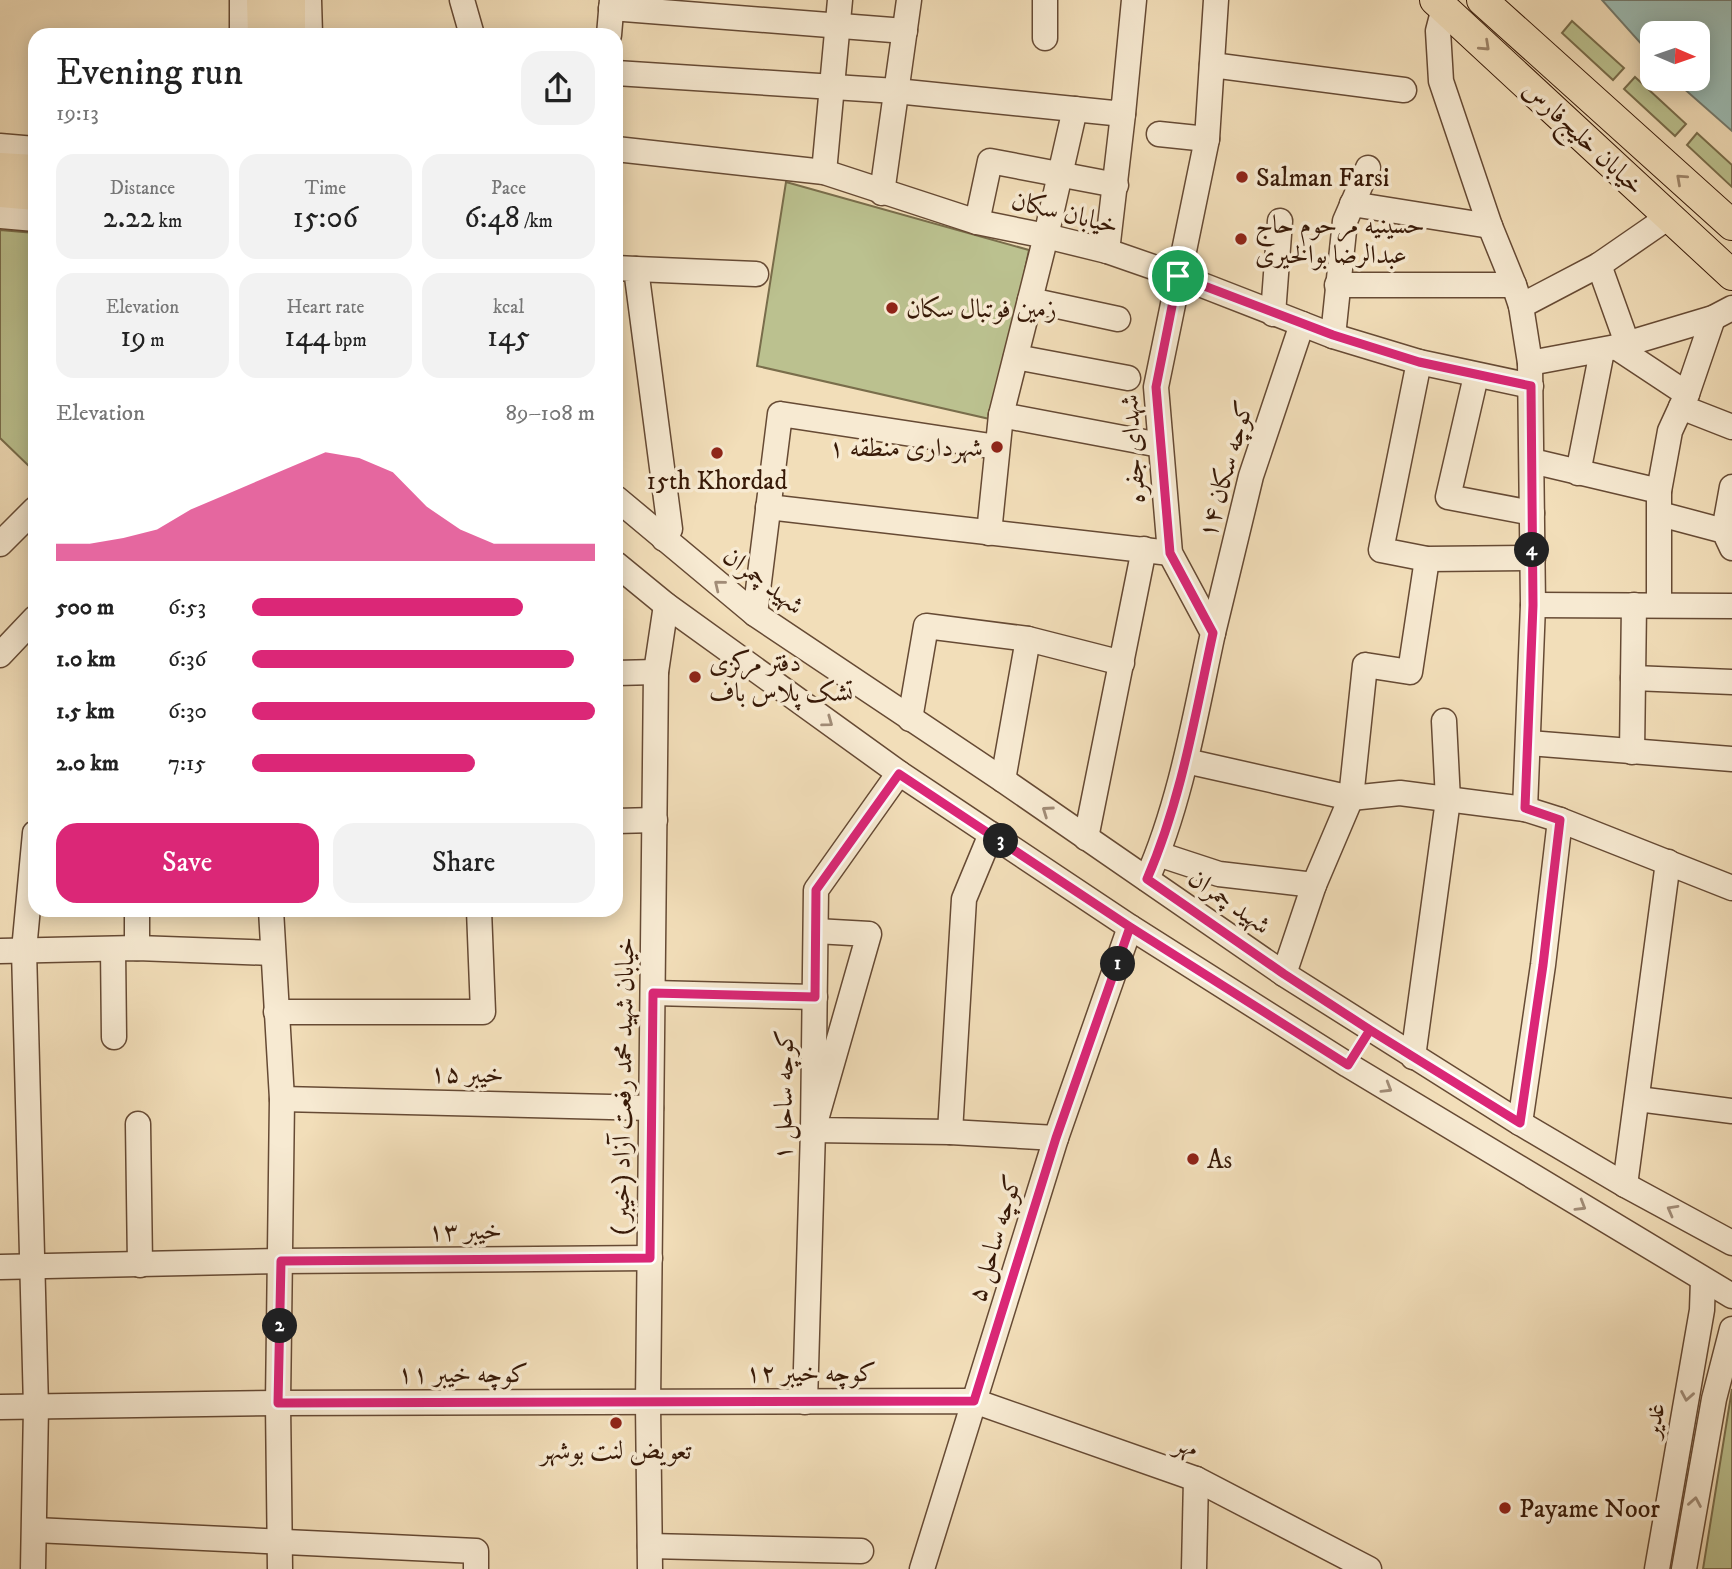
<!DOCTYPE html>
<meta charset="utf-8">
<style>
:root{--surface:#fff;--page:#f2f2f2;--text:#222;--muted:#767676;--accent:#db2777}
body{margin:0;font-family:"IM FELL DW Pica",Amiri,serif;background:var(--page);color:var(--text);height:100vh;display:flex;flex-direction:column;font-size:26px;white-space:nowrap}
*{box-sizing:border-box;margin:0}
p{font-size:23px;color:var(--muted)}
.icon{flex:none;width:38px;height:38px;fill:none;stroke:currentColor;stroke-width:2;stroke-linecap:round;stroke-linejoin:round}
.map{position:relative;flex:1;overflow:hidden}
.details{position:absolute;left:28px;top:28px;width:595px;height:889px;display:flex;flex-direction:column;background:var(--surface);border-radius:21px;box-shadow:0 4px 18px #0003}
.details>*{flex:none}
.needle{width:46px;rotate:92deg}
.buttons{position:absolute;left:1640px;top:21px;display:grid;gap:14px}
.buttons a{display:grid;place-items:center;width:70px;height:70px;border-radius:14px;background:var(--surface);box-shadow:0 4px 18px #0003;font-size:35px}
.pin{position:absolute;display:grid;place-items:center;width:60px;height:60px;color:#fff;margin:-30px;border:4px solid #fff;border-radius:50%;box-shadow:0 2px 7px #0007}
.km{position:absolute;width:35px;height:35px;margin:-18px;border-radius:50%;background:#222;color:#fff;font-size:19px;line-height:35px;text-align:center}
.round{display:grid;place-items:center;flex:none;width:74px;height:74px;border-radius:21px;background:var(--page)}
.summary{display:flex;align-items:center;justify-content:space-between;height:119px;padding:0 28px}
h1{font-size:38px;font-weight:600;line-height:52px}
.stats{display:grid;grid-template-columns:repeat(3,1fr);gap:10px;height:119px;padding:7px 28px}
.stats div{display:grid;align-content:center;border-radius:18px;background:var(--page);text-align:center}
.stats b{font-size:30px;font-weight:600}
.stats small{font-size:19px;font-weight:400}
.stats p{font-size:19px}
.chart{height:196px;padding:14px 28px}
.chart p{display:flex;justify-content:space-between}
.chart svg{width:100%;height:126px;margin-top:7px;fill:var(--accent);opacity:.7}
.cta{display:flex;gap:14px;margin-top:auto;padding:14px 28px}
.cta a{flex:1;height:80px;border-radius:21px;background:var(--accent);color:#fff;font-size:28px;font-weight:600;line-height:80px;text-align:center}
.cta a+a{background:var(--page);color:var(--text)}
ul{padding:0 28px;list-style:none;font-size:23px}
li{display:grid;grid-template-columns:112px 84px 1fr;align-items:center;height:52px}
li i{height:18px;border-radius:9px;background:var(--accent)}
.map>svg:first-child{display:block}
.green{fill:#bbc18f;stroke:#796d4b;stroke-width:2}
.water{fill:#9cbcb4;stroke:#747b6f;stroke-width:2}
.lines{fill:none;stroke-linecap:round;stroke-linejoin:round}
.minor-casing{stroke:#664a34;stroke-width:27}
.major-casing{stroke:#371907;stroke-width:32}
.minor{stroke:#f7ead2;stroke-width:24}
.major{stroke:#f2deb9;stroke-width:30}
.oneway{stroke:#9e8569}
.oneway2{stroke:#a18c77}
.route-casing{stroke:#fff;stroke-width:14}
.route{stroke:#db2777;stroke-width:9}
.poi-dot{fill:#8f2418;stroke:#f7ead2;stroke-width:2.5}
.labels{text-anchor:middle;stroke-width:7;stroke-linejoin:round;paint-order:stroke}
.street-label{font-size:26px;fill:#371907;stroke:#f7ead2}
.poi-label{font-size:26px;fill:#371907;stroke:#f7ead2;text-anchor:start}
</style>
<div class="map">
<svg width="1732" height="1569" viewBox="0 0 1732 1569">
<rect width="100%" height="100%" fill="#f2deb9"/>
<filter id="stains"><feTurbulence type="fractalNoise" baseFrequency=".00286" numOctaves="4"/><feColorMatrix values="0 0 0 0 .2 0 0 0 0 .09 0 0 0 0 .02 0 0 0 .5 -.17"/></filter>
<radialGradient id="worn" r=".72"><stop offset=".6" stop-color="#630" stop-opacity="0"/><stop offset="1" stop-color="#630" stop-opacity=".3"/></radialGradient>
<g class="green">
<path d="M1572,21l52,47 -11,12 -51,-47z"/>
<path d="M1635,77l51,47 -11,12 -51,-47z"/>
<path d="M1697,133l35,32v22l-45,-42z"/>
<path d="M786,182l243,68 -35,170 -237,-54z"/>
<path d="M0,230l35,3v239l-35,-34z"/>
<path d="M1732,1389v180h-29z"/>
</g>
<path class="water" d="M1602,0h130v131l-59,-52h25v-46h-46v23z"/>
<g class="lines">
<defs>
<g id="minor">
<path d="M242,0v35"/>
<path d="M309,0l1,35"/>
<path d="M462,0l10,35"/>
<path d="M611,8l294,23"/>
<path d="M1444,8l-6,23 3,50 49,145 24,59 7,21 9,57 3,242 -8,204"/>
<path d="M609,35l3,-35"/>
<path d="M1045,38v-38"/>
<path d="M1212,65l192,25"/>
<path d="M616,73l280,18 227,23 11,-114"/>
<path d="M1159,134l48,5"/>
<path d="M0,146l35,3"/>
<path d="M616,149l208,23 153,50 69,14 61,15 72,25 154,60 86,26 112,24"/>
<path d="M824,172l16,-172"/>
<path d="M882,193l27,-193"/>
<path d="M1352,204l138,22"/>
<path d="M0,216l35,3"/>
<path d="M977,222l13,-61 126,24"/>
<path d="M1107,251l16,-137"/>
<path d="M1599,265l28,78"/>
<path d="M616,268l20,1 34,260 -6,10"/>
<path d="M636,269l120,5"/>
<path d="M1337,285h177"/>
<path d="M1030,300l88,19"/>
<path d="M1521,306l78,-41 71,-49"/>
<path d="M1273,314l7,-93"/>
<path d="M1333,336l12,-115 23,-53"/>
<path d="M1616,347l71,47"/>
<path d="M1016,357l112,21"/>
<path d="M1419,362l-38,188 46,9 106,-1"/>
<path d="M1530,363l86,-16 97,-29 19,-10"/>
<path d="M1476,376l-28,121 84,16"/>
<path d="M1681,407l51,20"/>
<path d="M1001,415l159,30"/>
<path d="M1532,461l127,30"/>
<path d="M1578,473l24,-122"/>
<path d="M616,498l139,116 248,166 281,194 236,149 105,62 107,58"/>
<path d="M768,507l402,46"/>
<path d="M1660,514l64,17 8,17"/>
<path d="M1724,531l8,-44"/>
<path d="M989,533l12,-118 45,-179 29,-127"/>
<path d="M0,544l35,-35"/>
<path d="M616,564l50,41 233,168 231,154 218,138 384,231"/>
<path d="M1533,605l199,1"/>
<path d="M1659,605v-114l11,-60 17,-37 26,-76"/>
<path d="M755,614l25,-200 217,33"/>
<path d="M1213,633l38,-157 51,-152"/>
<path d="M0,655l35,-37"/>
<path d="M616,673l40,-1"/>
<path d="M1633,678l99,4"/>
<path d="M910,719l16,-93 102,13 94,24"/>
<path d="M1529,743l203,16"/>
<path d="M1632,752l2,-147"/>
<path d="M1186,761l165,37 49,-5 125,16 35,11 172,68"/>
<path d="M1003,780l25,-141"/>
<path d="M616,821l39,-1"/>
<path d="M1086,838l58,-289"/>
<path d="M1158,854l61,20 95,11"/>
<path d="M1147,879c34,-77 48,-163 66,-246l-43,-80 -14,-166 51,-248 9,-139"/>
<path d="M137,910v38"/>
<path d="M271,910l11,189 -4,304 2,166"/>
<path d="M816,931l53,3 -56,196 137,2 106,6"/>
<path d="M113,949l1,88"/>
<path d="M0,951l137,-3 136,5"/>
<path d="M1284,974l30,-89 37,-87 14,-133 45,7 17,-113"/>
<path d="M653,993l162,4"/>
<path d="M276,1012h207l-4,-102"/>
<path d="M1413,1057l35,-257 -4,-79"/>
<path d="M282,1099l369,9"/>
<path d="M1638,1099l94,12"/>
<path d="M1520,1123l23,-158 17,-145"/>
<path d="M138,1124l2,141"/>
<path d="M950,1132l14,-233 27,-65"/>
<path d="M1625,1185l43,-323"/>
<path d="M0,1267l281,-6 369,-3"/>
<path d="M805,1402l8,-272 3,-240 83,-117"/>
<path d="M0,1407l278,-4 696,-2 222,78 173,90"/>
<path d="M35,1530l441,21v18"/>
<path d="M650,1546l211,5"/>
<path d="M33,1569l3,-162 -12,-457 11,-117"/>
<path d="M650,1569l-2,-165 8,-732 10,-67"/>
<path d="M922,1569l134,-431 74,-211"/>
<path d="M1194,1569l2,-90"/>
<path d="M1657,1569l45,-259 1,-30"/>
<path d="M1684,1569l30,-170 18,-70"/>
</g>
<g id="major">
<path d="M262,0l1,35"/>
<path d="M290,0v35"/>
<path d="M1435,0l297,275"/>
<path d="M1482,0l250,225"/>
<path d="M0,168l35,2"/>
<path d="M0,192l35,3"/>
</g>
</defs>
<use href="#minor" class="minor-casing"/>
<use href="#major" class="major-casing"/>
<use href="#minor" class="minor"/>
<use href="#major" class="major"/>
</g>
<defs><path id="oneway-chevron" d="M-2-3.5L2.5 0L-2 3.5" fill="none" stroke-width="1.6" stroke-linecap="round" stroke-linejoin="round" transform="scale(1.75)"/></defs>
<g class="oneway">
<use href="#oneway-chevron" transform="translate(1485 46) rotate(43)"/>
<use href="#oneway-chevron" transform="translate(1681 179) rotate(-138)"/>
</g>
<g class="oneway2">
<use href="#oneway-chevron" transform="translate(719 585) rotate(-141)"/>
<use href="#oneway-chevron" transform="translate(828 722) rotate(36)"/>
<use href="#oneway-chevron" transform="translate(1047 811) rotate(-145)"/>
<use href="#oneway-chevron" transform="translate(1387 1088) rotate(31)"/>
<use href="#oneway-chevron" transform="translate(1581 1206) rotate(31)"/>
<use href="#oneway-chevron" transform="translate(1672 1210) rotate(-151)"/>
<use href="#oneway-chevron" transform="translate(1687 1396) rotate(100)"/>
<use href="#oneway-chevron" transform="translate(1695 1502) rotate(-80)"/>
</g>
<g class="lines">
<defs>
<path id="route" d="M1178,276l-22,111 14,166 43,80c-18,83 -32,168 -66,246l137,95 86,56 -22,35 -218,-138 -74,211 -82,263 -696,2 3,-142 369,-3 3,-265 162,4 1,-107 83,-116 231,153 218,138 22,-35 150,93 23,-158 17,-145 -35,-12 8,-203 -2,-219 -112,-24 -86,-27 -155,-59"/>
</defs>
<use href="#route" class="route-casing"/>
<use href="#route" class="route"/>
</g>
<g class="poi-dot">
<circle cx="1242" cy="177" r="7"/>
<circle cx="1241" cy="239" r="7"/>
<circle cx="892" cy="308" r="7"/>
<circle cx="997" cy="447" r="7"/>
<circle cx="717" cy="453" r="7"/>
<circle cx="695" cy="677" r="7"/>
<circle cx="1193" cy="1159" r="7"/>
<circle cx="616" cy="1423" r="7"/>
<circle cx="1505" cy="1508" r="7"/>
</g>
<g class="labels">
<g class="street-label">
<text transform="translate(1584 137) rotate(43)" y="9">خیابان خلیج‌فارس</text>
<text transform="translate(1065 212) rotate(14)" y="9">خیابان سکان</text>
<text transform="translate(1132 449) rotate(-94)" y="9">شهدای جفره</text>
<text transform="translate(1225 469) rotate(-74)" y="9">کوچه سکان ۱۴</text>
<text transform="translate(764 580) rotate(37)" y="9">شهید چمران</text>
<text transform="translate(1230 901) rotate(35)" y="9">شهید چمران</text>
<text transform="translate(467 1073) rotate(1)" y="9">خیبر ۱۵</text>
<text transform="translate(622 1086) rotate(-89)" y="9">( خیبر) خیابان شهید محمد رفعت آزاد</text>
<text transform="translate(783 1095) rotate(-89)" y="9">کوچه ساحل ۱</text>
<text transform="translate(465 1230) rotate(-1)" y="9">خیبر ۱۳</text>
<text transform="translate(994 1238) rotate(-73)" y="9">کوچه ساحل ۵</text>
<text x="811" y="1381">کوچه خیبر ۱۲</text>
<text x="463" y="1382">کوچه خیبر ۱۱</text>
<text transform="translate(1653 1420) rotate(-80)" y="9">غدیر</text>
<text transform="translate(1187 1445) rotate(20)" y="9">مهر</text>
</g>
<g class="poi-label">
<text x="1256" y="186">Salman Farsi</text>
<text x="1255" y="233">حسینیه مرحوم حاج<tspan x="1255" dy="30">عبدالرضا بوالخیری</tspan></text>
<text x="906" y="317">زمین فوتبال سکان</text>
<text x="983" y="456" text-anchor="end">شهرداری منطقه ١</text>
<text x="717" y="489" text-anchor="middle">15th Khordad</text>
<text x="709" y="671">دفتر مرکزی<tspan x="709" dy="30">تشک پلاس باف</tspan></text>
<text x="1207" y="1168">As</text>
<text x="616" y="1459" text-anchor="middle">تعویض لنت بوشهر</text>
<text x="1519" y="1517">Payame Noor</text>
</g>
</g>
<rect width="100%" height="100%" filter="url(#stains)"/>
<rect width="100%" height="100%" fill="url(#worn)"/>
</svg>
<div class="buttons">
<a><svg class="needle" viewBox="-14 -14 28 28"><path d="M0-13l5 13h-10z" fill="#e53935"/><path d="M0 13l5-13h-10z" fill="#767676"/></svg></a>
</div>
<div class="pin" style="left:1178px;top:276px;background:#1e9e55"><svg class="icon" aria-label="arrive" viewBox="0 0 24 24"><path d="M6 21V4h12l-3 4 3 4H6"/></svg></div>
<b class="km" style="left:1118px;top:964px">1</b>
<b class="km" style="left:280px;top:1326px">2</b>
<b class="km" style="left:1001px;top:841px">3</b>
<b class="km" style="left:1532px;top:550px">4</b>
<section class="details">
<div class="summary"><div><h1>Evening run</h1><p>19:13</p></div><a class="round"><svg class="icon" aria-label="share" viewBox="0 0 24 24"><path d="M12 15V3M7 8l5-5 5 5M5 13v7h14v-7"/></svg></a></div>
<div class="stats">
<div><p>Distance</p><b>2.22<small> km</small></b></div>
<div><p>Time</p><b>15:06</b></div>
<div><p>Pace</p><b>6:48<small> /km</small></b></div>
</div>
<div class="stats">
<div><p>Elevation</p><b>19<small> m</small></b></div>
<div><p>Heart rate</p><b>144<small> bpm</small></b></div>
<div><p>kcal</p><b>145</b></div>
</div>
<div class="chart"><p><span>Elevation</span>89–108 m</p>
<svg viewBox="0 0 160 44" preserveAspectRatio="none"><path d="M0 44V38L10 38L20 36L30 33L40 26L50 21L60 16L70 11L80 6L90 8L100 13L110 25L120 33L130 38L140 38L150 38L160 38V44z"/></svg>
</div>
<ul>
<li><b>500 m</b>6:53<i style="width:79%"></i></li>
<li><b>1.0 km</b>6:36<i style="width:94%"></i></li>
<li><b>1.5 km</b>6:30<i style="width:100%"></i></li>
<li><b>2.0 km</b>7:15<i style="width:65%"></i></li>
</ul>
<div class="cta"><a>Save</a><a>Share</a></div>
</section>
</div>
